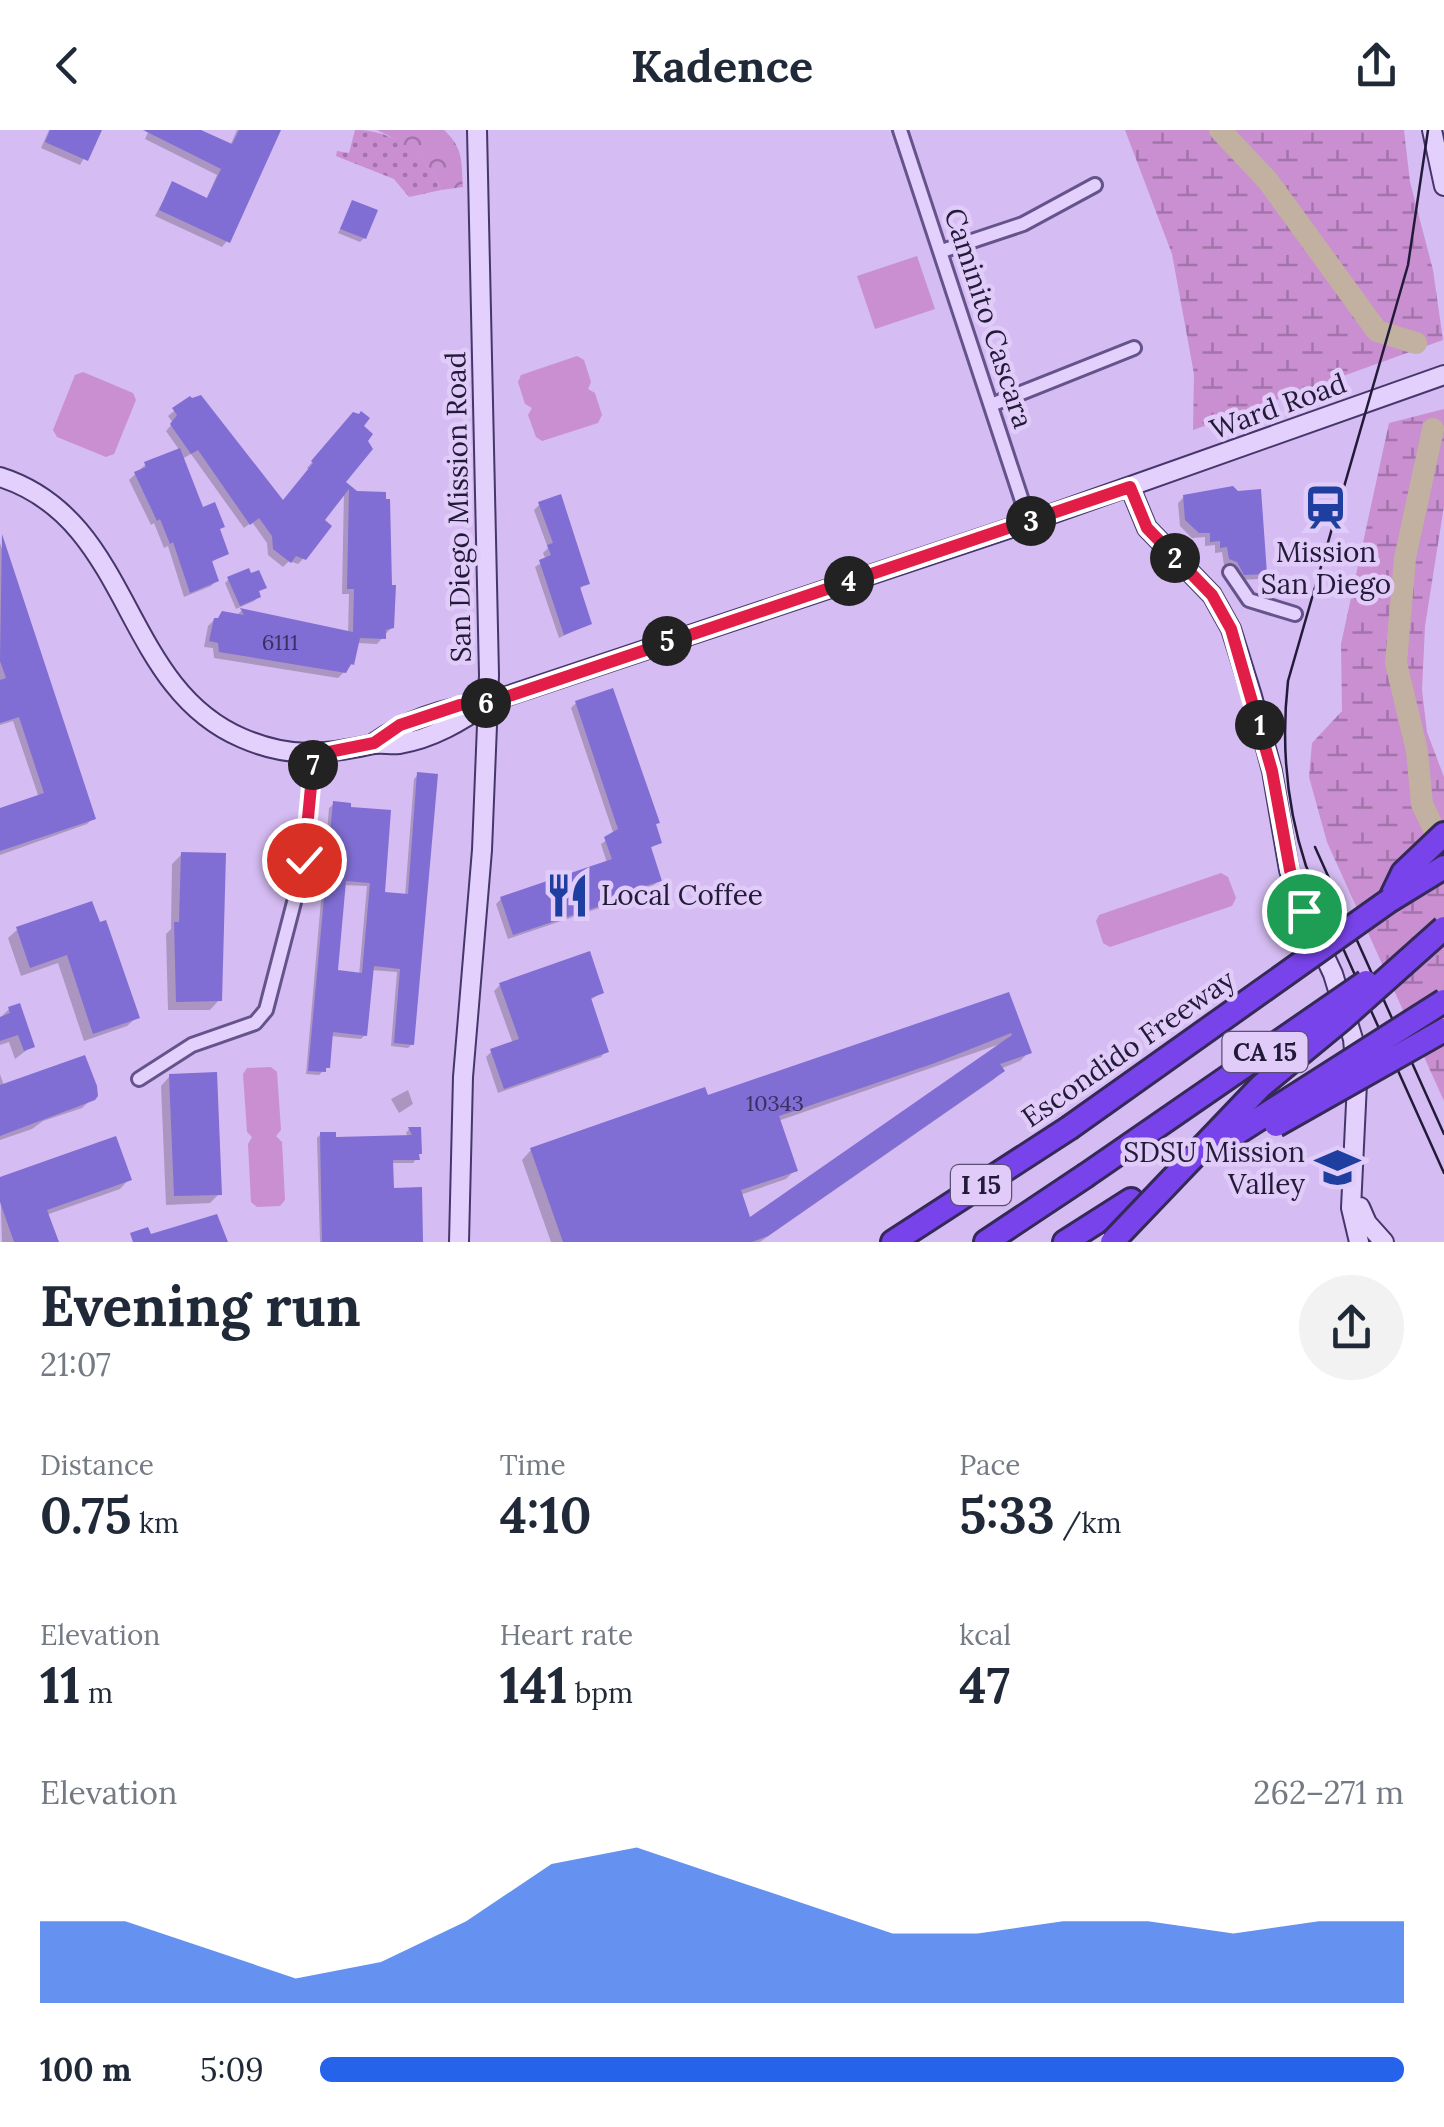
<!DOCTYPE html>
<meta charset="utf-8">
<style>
:root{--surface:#fff;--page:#f2f2f3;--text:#1f2937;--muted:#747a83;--accent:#2563eb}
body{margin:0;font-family:Lora,serif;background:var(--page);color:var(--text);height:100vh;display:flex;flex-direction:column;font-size:38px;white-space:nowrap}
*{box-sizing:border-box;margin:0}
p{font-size:32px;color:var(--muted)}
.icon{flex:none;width:55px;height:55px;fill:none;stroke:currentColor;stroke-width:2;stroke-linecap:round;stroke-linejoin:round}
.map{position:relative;height:1112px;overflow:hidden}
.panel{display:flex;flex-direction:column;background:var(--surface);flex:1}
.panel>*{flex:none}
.pin{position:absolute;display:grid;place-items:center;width:85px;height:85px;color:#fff;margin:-42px;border:5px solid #fff;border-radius:50%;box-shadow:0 2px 10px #0007}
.km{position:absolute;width:50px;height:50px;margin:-25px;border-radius:50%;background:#222;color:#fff;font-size:28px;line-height:50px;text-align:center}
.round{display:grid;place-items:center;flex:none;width:105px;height:105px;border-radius:52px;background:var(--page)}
.overview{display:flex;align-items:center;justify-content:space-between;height:170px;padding:0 40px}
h1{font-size:55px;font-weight:800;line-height:75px}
.figures{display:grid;grid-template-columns:repeat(3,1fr);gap:15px;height:170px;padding:10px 40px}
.figures div{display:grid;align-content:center}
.figures b{font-size:50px;font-weight:800}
.figures small{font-size:28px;font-weight:400}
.figures p{font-size:28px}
.chart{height:280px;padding:20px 40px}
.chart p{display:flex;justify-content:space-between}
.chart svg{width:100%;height:180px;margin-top:10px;fill:var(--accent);opacity:.7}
ul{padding:0 40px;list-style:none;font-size:32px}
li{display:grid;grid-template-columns:160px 120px 1fr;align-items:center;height:75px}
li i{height:25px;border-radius:12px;background:var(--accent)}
header{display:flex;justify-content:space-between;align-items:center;height:130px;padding:0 40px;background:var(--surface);font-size:45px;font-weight:800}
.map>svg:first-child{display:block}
.grass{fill:url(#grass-dots)}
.forest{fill:url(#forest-crowns)}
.wetland{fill:url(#wetland-marsh)}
.park{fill:#c98fd1}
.shadow{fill:#0003;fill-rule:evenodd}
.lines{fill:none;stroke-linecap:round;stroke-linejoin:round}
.river{stroke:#c2b0a0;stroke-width:22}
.building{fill:#806ed4;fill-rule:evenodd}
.street-casing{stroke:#64548b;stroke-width:18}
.secondary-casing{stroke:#45376c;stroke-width:22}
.highway-casing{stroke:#342958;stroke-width:28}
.street{stroke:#e4d0fc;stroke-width:12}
.secondary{stroke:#e4d0fc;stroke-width:18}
.highway{stroke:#7943eb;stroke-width:22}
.tram{stroke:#221a39;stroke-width:2.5}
.highway-bridge-casing{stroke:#342958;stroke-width:28;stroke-linecap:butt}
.highway-bridge{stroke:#7943eb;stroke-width:22}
.route-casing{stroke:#fff;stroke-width:20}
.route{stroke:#e11d48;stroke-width:12}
.labels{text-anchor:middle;stroke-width:9;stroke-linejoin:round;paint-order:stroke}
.number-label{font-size:22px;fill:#3a2f60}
.shield{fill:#e1ccf9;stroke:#5b4f73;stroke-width:2.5}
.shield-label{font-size:25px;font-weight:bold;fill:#221a39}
.street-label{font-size:28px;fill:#221a39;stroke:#e1ccf9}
.poi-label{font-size:28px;fill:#221a39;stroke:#e1ccf9}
</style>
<header><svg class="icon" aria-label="back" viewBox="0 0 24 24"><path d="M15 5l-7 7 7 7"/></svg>Kadence<svg class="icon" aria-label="share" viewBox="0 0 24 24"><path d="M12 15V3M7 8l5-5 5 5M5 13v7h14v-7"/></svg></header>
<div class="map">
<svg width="1444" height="1112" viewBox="0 0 1444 1112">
<defs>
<pattern id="grass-dots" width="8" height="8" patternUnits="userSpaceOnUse" patternTransform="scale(2.5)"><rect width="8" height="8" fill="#c98fd1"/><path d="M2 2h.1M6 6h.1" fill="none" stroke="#a374ab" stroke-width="1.8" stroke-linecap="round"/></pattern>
<pattern id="forest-crowns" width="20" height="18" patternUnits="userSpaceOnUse" patternTransform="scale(2.5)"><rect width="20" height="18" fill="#c98fd1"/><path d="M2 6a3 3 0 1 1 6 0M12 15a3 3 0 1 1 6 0" fill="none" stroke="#a374ab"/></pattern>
<pattern id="wetland-marsh" width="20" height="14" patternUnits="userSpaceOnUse" patternTransform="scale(2.5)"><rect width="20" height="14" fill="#c98fd1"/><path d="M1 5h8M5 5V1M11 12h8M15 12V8" fill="none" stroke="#a374ab"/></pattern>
</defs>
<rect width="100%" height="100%" fill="#d5bcf2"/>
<path class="grass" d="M355,0c39,0 73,24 86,60l-32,7 -15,-18 -58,-23 1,-5 12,2z"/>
<path class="forest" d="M377,0h67c20,19 17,31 19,57l-22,3c-11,-31 -35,-46 -64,-60z"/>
<g class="wetland">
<path d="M1125,0h279l6,52 23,88 10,70 -250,90 1,-56 -22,-120z"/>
<path d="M1444,279v97l-19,120 -3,64 5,42 17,45v324l-117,-259 -18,-65 3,-34 30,-32 -1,-67 48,-221z"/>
</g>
<g class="park">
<path d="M917,126l18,53 -60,20 -18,-53z"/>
<path d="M577,226l7,4 7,22 -3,7 7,4 7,22 -4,8 -56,18 -6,-4 -8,-22 4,-7 -7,-4 -7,-22 3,-7z"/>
<path d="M83,242l50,21 3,7 -22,54 -8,3 -49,-20 -4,-7 22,-55z"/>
<path d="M1221,743l7,4 8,21 -4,8 -122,41 -7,-4 -7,-22 3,-6z"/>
<path d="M271,937l6,5 4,58 -5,6 6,6 3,58 -5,6 -23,1 -6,-5 -3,-58 4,-7 -5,-5 -4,-58 4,-6z"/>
</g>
<g class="shadow">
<path d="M49,0h51l-20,35 -39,-17z"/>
<path d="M149,0h32l49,16 7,-16h40l-50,111 -5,6 -67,-31 17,-32 34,16 11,-25 -72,-36z"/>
<path d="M353,73l11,35 -4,4 -22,-9z"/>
<path d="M189,269l93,104 27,-33 -2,-2 41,-47 -5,62 13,11 36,133 -15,17 -20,-1 -5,21 -14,14 -124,-20 -1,-10 -9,-1 4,-21 6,-6 22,-4 5,-5 107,23 1,-40h-7l2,-103 -23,29 -17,38 -6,6 -9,-3 -6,6 -15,-12 -1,-12 -15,-21 -8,6 -53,-74 -9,5 20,51 16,20 9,23 -17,10 6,18 -5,5 -27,11 -16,-51 -4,2 -10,-25 -3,2 -22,-45 17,-16 34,-13 -14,-20 7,-8 -5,-7z"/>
<path d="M1184,367l81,76 -6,6 -21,1 -7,-13 -7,-2 -2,-13 -7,1v-8l-10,1v-9l-13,1 -12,-12 -2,-23z"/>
<path d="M540,374l47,79 -9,7 12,33 -31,15 -24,-71 11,-7 -3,-7 5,-5 -14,-38z"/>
<path d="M0,413l93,275 -6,6 -87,31v-44l39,-13 -26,-77 -13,4z"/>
<path d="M229,449l35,8 -8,6 2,4 -4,4 -18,8 -11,-26z"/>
<path d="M576,573l83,139 -10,7 10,31 -5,5 -21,6 -4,7 -121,41 -12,-35 5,-5 106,-36 -6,-19 13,-9 -43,-127z"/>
<path d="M418,645l-6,269 -4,4 -17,-2 6,-74 -26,-2 -6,65 -4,4 -31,-3 -3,31 -8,8 -13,-1 23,-266 5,-4 48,90 23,2 9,-117zM343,755l24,1 -8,89 -23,-2z"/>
<path d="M182,724l37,146 -9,10h-42l-2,-76 5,-5 1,-65z"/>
<path d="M91,774l46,113 -10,9 -43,15 -26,-78 -37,13 -13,-38 10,-9z"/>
<path d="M500,855l102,7 -13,9 17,50 -5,6 -103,36 -12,-36 6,-6 21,-7 -19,-53z"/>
<path d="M1008,865l21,57 -9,9 -20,8 2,2 -9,9 -233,162h-209l-29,-82 9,-10 175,-52zM1003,913l-254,178 -9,-26 46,-16 9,-9 -17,-49z"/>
<path d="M9,879l23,37 -17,13 -6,-17 -9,3v-27z"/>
<path d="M0,944l4,12 92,9 -14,13 -39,13 -11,8 -32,11z"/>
<path d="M170,946l49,118 -9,9 -44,2 -5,-119z"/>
<path d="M408,960l5,14 -14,9 -8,-14z"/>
<path d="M409,999h10l-2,29 -4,5h-22v27l30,52h-101l-3,-104 4,-4 13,5 74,-2 -2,-4z"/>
<path d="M129,1049l-9,10 -74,26 10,27h-54l-2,-62z"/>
</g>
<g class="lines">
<g class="river">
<path d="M1220,0l48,51 109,150 39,12"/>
<path d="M1433,299l-28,129 -9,105 21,88 5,53 22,46"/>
</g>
</g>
<g class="building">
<path d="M50,0h52l-14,31 -43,-19z"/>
<path d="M143,0h58l31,14 7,-14h42l-51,113 -71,-33 13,-29 35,17 14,-29z"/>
<path d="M352,70l26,10 -12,29 -26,-10z"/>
<path d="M201,265l82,105 30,-37 -2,-2 42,-49 6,2 2,-3 9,7 -6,8 9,8 -5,7 5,8 -27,33 11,9 29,1v7h4l2,86h4l-2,43 -8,2v9l-26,-1 -6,27 -3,-1 -5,9 -127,-21 -1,-9 -9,-2 5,-23h4l4,-7 22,4 -4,-7 113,24 1,-43h-7l2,-100 -24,31 7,6 -26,34 -10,-4 -5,7 -18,-14 -1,-13 -13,-18 -9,7 -52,-75 -7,4 -21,-30 7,-9 -5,-7 18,-12 2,2z"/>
<path d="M180,318l23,59 12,-5 10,25 -5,2 9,25 -17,7 7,20 -29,12 -17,-51 -3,2 -10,-25 -3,2 -23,-49 12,-5 -2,-5z"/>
<path d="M1233,356l5,5 23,-2 6,85 -23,1 -7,-13 -8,-3 -2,-12 -7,1v-7l-10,1v-9h-11l-14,-13 -2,-25z"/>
<path d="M561,364l29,90 -10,3 12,37 -28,11 -25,-75 12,-5 -4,-10 6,-2 -15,-41z"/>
<path d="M2,404l94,285 -96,32v-43l44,-15 -25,-76 -19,6v-43l6,-2 -6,-17z"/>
<path d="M249,438l2,5 8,-3 8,18 -8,3 2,6 -21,9 -13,-29z"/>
<path d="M613,558l47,135 -4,1 6,19 -11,4 11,34 -27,8 1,5 -123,41 -13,-38 112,-38 -8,-22 14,-8 -43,-128z"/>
<path d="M417,642l21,2 -24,271 -20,-2 6,-74 -26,-3 -7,70 -34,-4 -3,36h-4v4l-18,-1 25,-270 18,2v4l40,3 -6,82 23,2zM346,751l24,2 -8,90 -24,-3z"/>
<path d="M181,722l45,1 -4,148 -46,1 -2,-80h5z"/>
<path d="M92,771l8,21 6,-2 34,98 -47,16 -26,-79 -37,13 -14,-41z"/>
<path d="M590,821l14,42 -13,5 18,54 -105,37 -14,-40 29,-10 -20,-56z"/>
<path d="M1009,862l23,61 -32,11 5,7 -237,165 -16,6h-189l-33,-94 175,-61 3,8zM1011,903l1,2 -262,182 -9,-27 57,-19 -19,-55 156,-53z"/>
<path d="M20,873l15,44 -11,4 -6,-16 -18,6v-24l10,-4 -2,-6z"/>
<path d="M85,925l12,31 1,10 -3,4 -95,36v-51z"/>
<path d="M217,942l5,123 -48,1 -5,-122z"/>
<path d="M408,997h13l1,27h-3l1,6h-27l1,28 28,-1 1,55h-101l-2,-110h16v5l76,-2z"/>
<path d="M116,1006l16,44 -85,30 12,32h-45l-14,-40v-25z"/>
<path d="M217,1084l11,28h-95l-3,-9 18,-6 3,7z"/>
</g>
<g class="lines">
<defs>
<g id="street">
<path d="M900,0l129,392"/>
<path d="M942,121l81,-27 72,-39"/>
<path d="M991,275l143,-57"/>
<path d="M1230,442l19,28 46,14"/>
<path d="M139,949l53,-34 63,-22 11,-13 39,-150 9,-105"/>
</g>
<g id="secondary">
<path d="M1432,0l12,56"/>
<path d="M0,347c133,42 120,209 242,261 46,20 80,17 127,7 10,-3 20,0 30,-1 33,-5 63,-23 90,-42 -42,5 -81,17 -115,41"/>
<path d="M1130,357l17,41 65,67 19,34 21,67 20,75 17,99 11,33 33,71 20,65 4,44 -6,125 8,34"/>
<path d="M489,572l540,-180 415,-147"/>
<path d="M1360,1077l7,16 17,19"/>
<path d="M459,1112l4,-165 19,-227 7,-175 -12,-545"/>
</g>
<g id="highway">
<path d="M1392,769l52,-32"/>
<path d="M1390,770l13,-27 41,-39"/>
<path d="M893,1112l176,-114"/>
<path d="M986,1112l99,-66"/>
<path d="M1065,1112l66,-42"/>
</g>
</defs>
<use href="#street" class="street-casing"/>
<use href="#secondary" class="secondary-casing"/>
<use href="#highway" class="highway-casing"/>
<use href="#street" class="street"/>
<use href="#secondary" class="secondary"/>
<use href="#highway" class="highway"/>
<g class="tram">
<path d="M1428,0l-20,135 -120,416c-7,63 -2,124 18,185l138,307"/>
<path d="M1315,717l129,287"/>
</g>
<defs>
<g id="highway-bridge">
<path d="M1276,995l168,-95"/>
<path d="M1069,998l321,-228"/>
<path d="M1210,1020l234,-149"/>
<path d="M1085,1046l281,-194"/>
<path d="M1112,1112l149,-156 80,-66 103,-92"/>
</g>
</defs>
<use href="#highway-bridge" class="highway-bridge-casing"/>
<use href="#highway-bridge" class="highway-bridge"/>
</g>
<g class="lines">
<defs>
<path id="route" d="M304,730l10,-105 60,-12 26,-18 60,-20 29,-3 23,-7 618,-208 17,41 65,67 19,34 41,142 18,99 14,41"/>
</defs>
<use href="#route" class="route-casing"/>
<use href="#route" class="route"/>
</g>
<defs>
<symbol id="station-bare" viewBox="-9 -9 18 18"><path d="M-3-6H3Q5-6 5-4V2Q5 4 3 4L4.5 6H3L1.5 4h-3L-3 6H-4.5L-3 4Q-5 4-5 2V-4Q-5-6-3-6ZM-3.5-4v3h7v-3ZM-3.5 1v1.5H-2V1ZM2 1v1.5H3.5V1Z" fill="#1e3ea0" stroke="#e1ccf9" stroke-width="2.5" paint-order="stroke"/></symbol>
<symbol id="restaurant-bare" viewBox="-9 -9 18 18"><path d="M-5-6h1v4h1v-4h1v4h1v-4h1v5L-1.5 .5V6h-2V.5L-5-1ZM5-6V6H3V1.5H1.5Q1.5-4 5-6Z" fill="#1e3ea0" stroke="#e1ccf9" stroke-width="2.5" paint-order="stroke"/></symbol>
<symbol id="university-bare" viewBox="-9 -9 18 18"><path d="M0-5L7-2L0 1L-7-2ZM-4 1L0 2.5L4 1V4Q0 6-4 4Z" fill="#1e3ea0" stroke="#e1ccf9" stroke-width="2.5" paint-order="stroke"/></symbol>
</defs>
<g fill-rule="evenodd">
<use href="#station-bare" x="1294" y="346" width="63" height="63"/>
<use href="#restaurant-bare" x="536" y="734" width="63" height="63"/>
<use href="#university-bare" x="1306" y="1006" width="63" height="63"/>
</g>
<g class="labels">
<g class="number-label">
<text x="280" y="520">6111</text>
<text x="775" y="981">10343</text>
</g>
<g class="shield">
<rect x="1222.5" y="902" width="85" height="40" rx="8"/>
<rect x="951" y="1035" width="60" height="40" rx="8"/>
</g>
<g class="shield-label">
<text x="1265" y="931">CA 15</text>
<text x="981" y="1064">I 15</text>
</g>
<g class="street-label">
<text transform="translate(989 188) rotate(72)" y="10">Caminito Cascara</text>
<text transform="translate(1278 276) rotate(-20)" y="10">Ward Road</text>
<text transform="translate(458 377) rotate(-91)" y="10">San Diego Mission Road</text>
<text transform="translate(1128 918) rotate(-35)" y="10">Escondido Freeway</text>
</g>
<g class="poi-label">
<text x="1326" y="432">Mission<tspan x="1326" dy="32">San Diego</tspan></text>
<text x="601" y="775" text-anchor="start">Local Coffee</text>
<text x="1305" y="1032" text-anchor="end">SDSU Mission<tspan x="1305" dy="32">Valley</tspan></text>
</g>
</g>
</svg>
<div class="pin" style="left:1304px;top:781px;background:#1e9e55"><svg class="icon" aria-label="arrive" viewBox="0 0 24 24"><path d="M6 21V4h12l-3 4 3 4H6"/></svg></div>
<div class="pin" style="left:304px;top:730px;background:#d93025"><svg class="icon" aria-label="check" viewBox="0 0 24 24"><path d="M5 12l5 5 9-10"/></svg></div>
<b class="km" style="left:1260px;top:595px">1</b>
<b class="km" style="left:1175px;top:428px">2</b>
<b class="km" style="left:1031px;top:391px">3</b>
<b class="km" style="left:849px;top:451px">4</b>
<b class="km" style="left:667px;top:511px">5</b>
<b class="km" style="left:486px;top:573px">6</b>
<b class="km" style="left:313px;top:635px">7</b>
</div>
<section class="panel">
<div class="overview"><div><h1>Evening run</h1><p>21:07</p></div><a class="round"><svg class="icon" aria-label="share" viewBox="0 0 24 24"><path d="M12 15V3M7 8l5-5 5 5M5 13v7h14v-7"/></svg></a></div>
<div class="figures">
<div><p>Distance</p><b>0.75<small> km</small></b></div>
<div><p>Time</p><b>4:10</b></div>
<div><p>Pace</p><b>5:33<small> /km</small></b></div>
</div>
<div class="figures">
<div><p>Elevation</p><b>11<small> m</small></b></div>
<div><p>Heart rate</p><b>141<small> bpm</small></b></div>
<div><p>kcal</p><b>47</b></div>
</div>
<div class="chart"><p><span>Elevation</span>262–271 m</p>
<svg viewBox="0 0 160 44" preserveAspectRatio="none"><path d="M0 44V24L10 24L20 31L30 38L40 34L50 24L60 10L70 6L80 13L90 20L100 27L110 27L120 24L130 24L140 27L150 24L160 24V44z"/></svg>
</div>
<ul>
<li><b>100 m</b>5:09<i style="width:100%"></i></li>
</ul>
</section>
